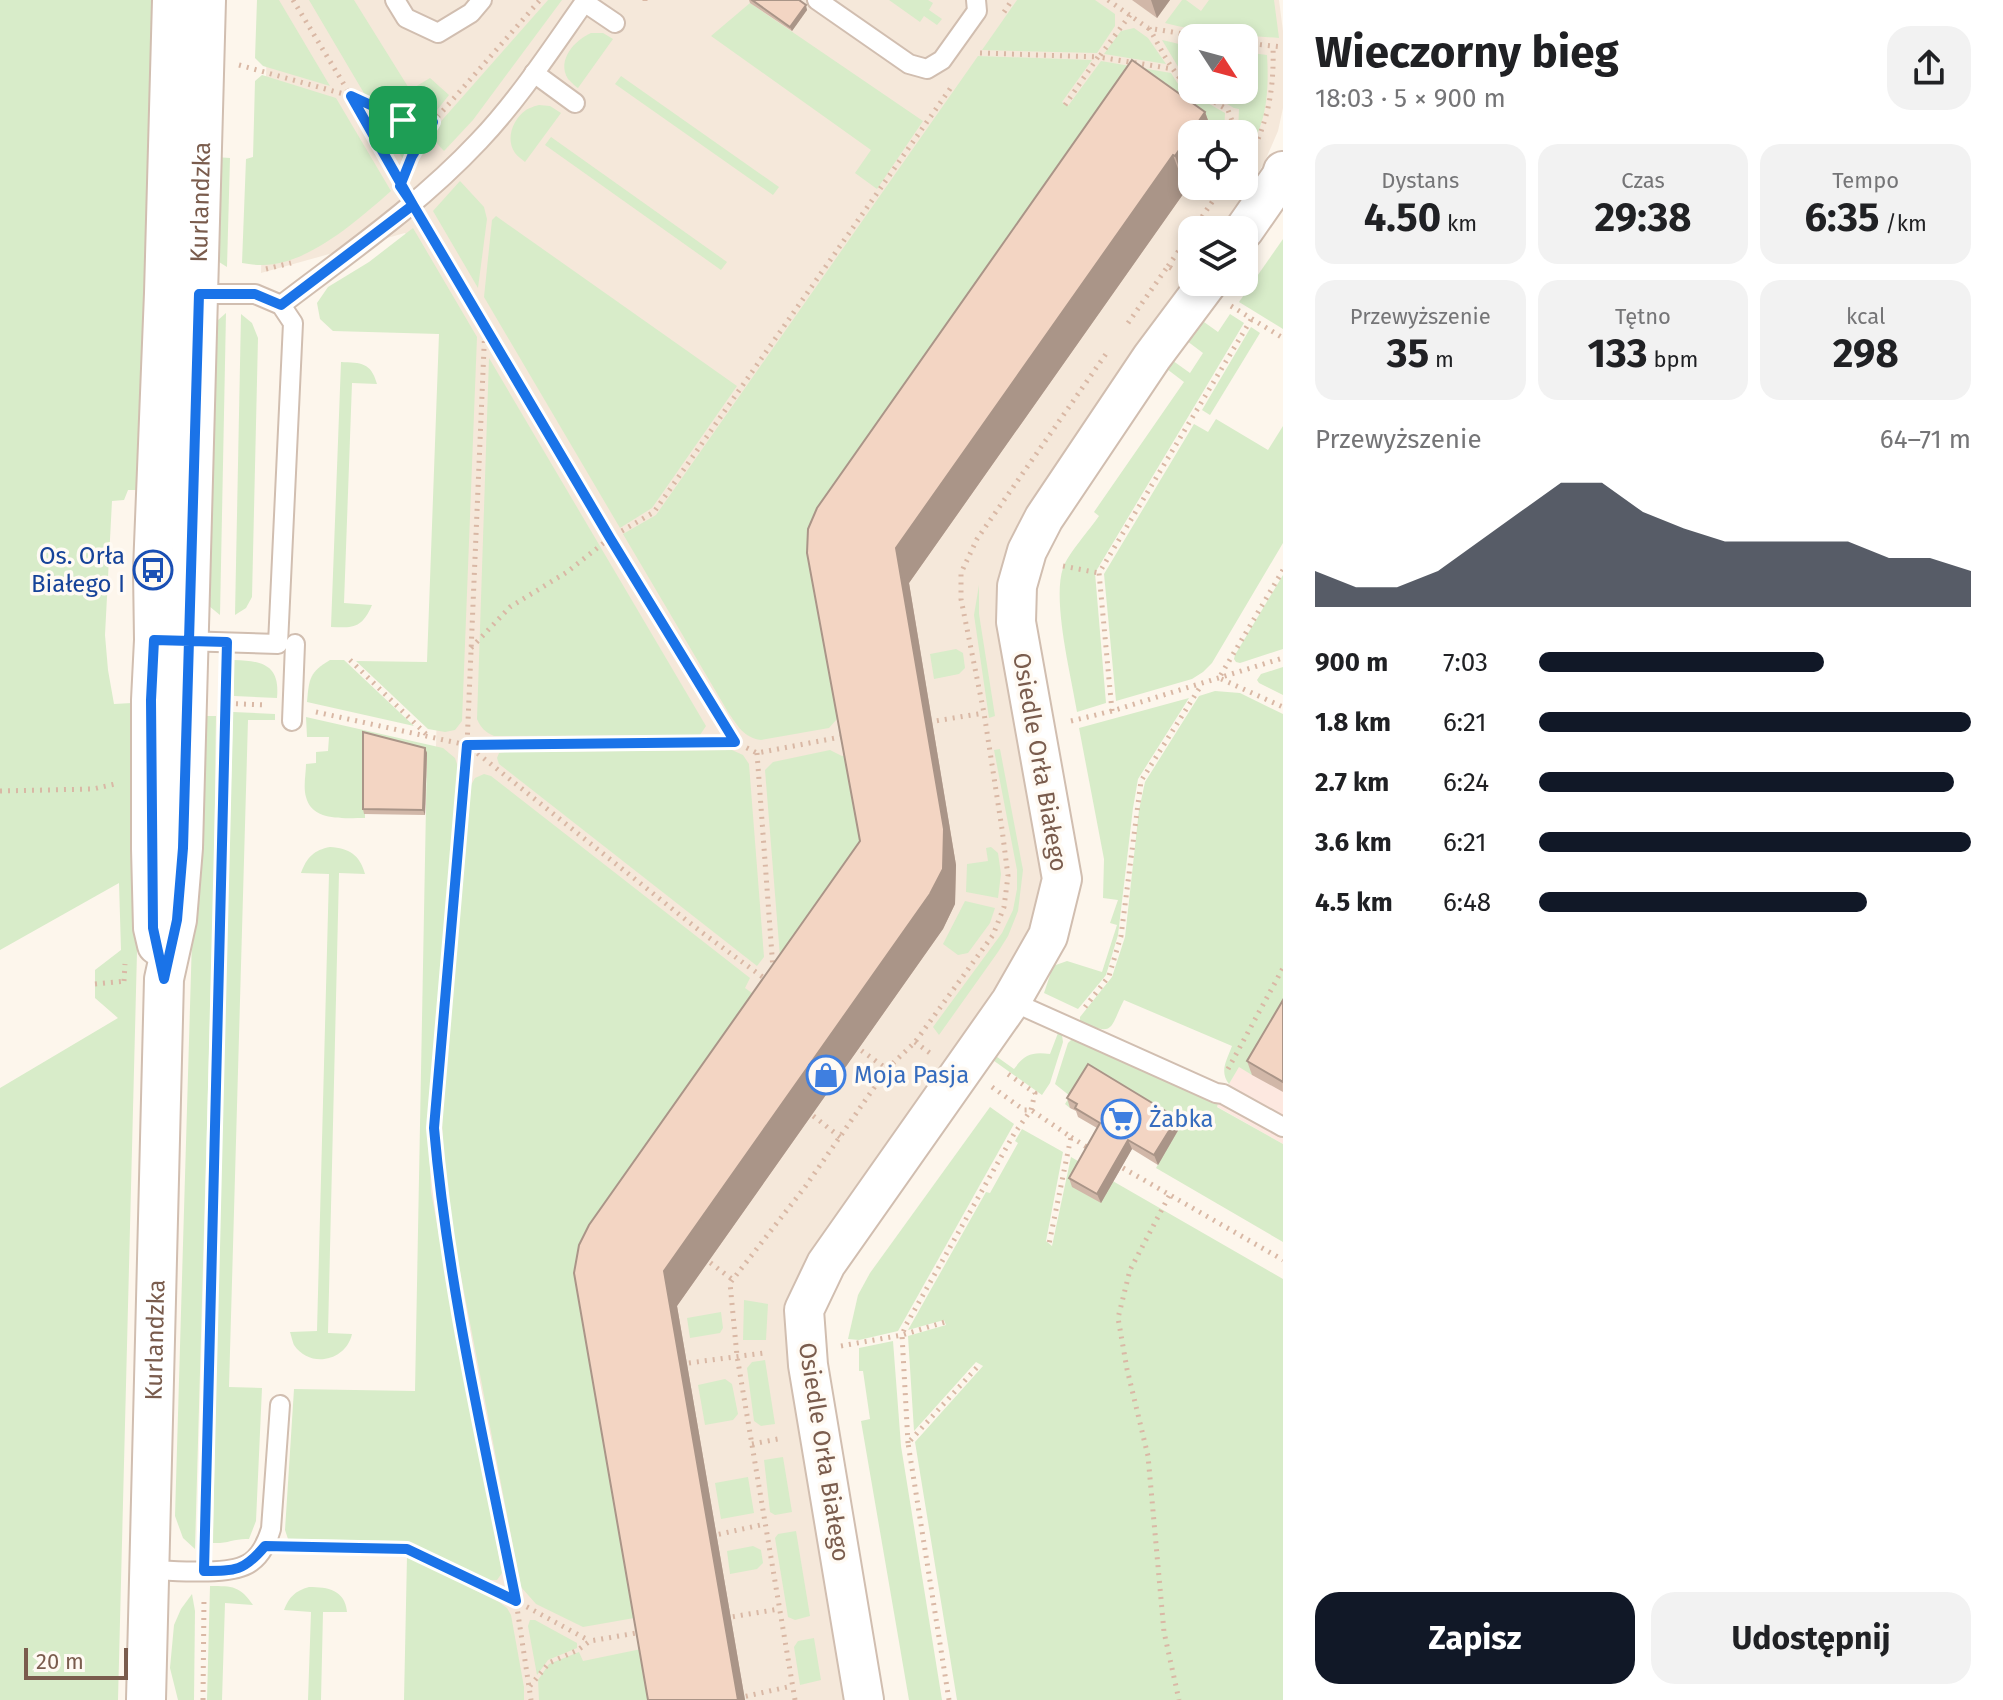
<!DOCTYPE html>
<html lang="pl">
<meta charset="utf-8">
<style>
:root{--surface:#fff;--page:#f2f2f2;--text:#202124;--muted:#757577;--accent:#111827}
body{margin:0;font-family:"Fira Sans",sans-serif;background:var(--page);color:var(--text);height:100vh;display:flex;flex-direction:column;font-size:30px;white-space:nowrap}
*{box-sizing:border-box;margin:0}
p{font-size:26px;color:var(--muted)}
.icon{flex:none;width:44px;height:44px;fill:none;stroke:currentColor;stroke-width:2;stroke-linecap:round;stroke-linejoin:round}
.map{position:relative;flex:1;overflow:hidden}
.details{display:flex;flex-direction:column;background:var(--surface);width:720px}
.details>*{flex:none}
.needle{width:52px;rotate:126deg}
.fabs{position:absolute;left:1178px;top:24px;display:grid;gap:16px}
.fabs a{display:grid;place-items:center;width:80px;height:80px;border-radius:16px;background:var(--surface);box-shadow:0 4px 12px #0003;font-size:40px}
.scale{position:absolute;left:24px;bottom:20px;width:104px;box-sizing:border-box;padding-left:8px;border:4px solid #7a5c4d;border-top:0;font-size:22px;line-height:28px;white-space:nowrap;color:#7a5c4d;-webkit-text-stroke:6px #fffaf3;paint-order:stroke}
.pin{position:absolute;display:grid;place-items:center;width:68px;height:68px;color:#fff;margin:-34px;border-radius:16px;box-shadow:0 4px 12px #0006}
.round{display:grid;place-items:center;flex:none;width:84px;height:84px;border-radius:24px;background:var(--page)}
.overview{display:flex;align-items:center;justify-content:space-between;height:136px;padding:0 32px}
h1{font-size:44px;font-weight:700;line-height:60px}
.stats{display:grid;grid-template-columns:repeat(3,1fr);gap:12px;height:136px;padding:8px 32px}
.stats div{display:grid;align-content:center;border-radius:20px;background:var(--page);text-align:center}
.stats b{font-size:40px;font-weight:700}
.stats small{font-size:22px;font-weight:400}
.stats p{font-size:22px}
.chart{height:224px;padding:16px 32px}
.chart p{display:flex;justify-content:space-between}
.chart svg{width:100%;height:144px;margin-top:8px;fill:var(--accent);opacity:.7}
.button{display:flex;gap:16px;margin-top:auto;padding:16px 32px}
.button a{flex:1;height:92px;border-radius:24px;background:var(--accent);color:#fff;font-size:32px;font-weight:700;line-height:92px;text-align:center}
.button a+a{background:var(--page);color:var(--text)}
ul{padding:0 32px;list-style:none;font-size:26px}
li{display:grid;grid-template-columns:128px 96px 1fr;align-items:center;height:60px}
li i{height:20px;border-radius:10px;background:var(--accent)}
main{display:flex;flex:1;min-height:0}
.map>svg:first-child{display:block}
.residential{fill:#f5e8da;fill-rule:evenodd}
.commercial{fill:#fde8e0}
.green{fill:#d8ecc9}
.lines{fill:none;stroke-linecap:round;stroke-linejoin:round}
.service-casing{stroke:#d1beb0;stroke-width:22}
.minor-casing{stroke:#d1beb0;stroke-width:42}
.path{stroke:#d9b8a5;stroke-width:5;stroke-dasharray:2 6;stroke-linecap:butt}
.service{stroke:#fff;stroke-width:18}
.minor{stroke:#fff;stroke-width:38}
.wall{fill:#d1b7a8}
.shaded-wall{fill:#aa9588}
.building{fill:#f3d5c3;stroke:#aa9588;stroke-width:2}
.route-casing{stroke:#fff;stroke-width:16}
.route{stroke:#1a73e8;stroke-width:10}
.labels{text-anchor:middle;stroke-width:7;stroke-linejoin:round;paint-order:stroke}
.street-label{font-size:24px;fill:#7a5c4d;stroke:#fffaf3}
.transit-label{font-size:24px;fill:#164399;stroke:#fffaf3;text-anchor:end}
.shop-label{font-size:24px;fill:#366cbe;stroke:#fffaf3;text-anchor:start}
</style>
<main>
<div class="map">
<svg width="1283" height="1700" viewBox="0 0 1283 1700">
<rect width="100%" height="100%" fill="#fdf6ec"/>
<path class="residential" d="M268,0h1011l4,31v77l-5,23 -13,30 -12,21 -33,48h-28v40l-164,237 -15,27 -14,65 45,279 -16,66 -219,317 48,439h-447l38,-1394 -43,-73 -144,40zM1192,38h52v52h-52zM1192,134h52v52h-52z"/>
<path class="commercial" d="M1283,991v153l-67,-38z"/>
<g class="green">
<path d="M0,0h158l-18,490h-12l-4,10 -12,1 -7,134 3,35 6,34 18,-1 3,13h8l-25,984h-118v-612l118,-70 -23,-20v-28l26,-20 -2,-67 -119,67z"/>
<path d="M257,0h22l51,86 -67,-20 -8,-8z"/>
<path d="M309,0h45l56,90 20,-12 19,17 -27,34 -18,32z"/>
<path d="M548,0h14l-89,120 -29,31 -14,-15 13,-17z"/>
<path d="M889,0h39l5,3 -4,7 13,9 -5,6 -13,-9 -4,6z"/>
<path d="M1017,0h78l20,14v12l-18,27 -115,-3z"/>
<path d="M1182,0h4l15,11 8,-11h65l5,38c-39,-3 -76,-5 -114,-15z"/>
<path d="M750,3l173,118 -46,68 -22,-16 16,-23 -160,-114z"/>
<path d="M1134,28l14,10 18,26 -62,-10 17,-23z"/>
<path d="M591,33h12l10,6 -35,49c-1,0 -9,-8 -10,-9 -12,-19 7,-39 23,-46z"/>
<path d="M1162,40l30,7v37l-6,-4z"/>
<path d="M1244,52l23,3c2,32 1,74 -23,98v-19h-6l1,-25 -5,-1 -31,-18h41z"/>
<path d="M978,56l114,4 -30,42 6,4 33,-45 70,12 9,14 45,26 -1,21h-25l-54,-38 -315,447 14,175 -7,1 -8,9 -68,12c-17,-2 -24,-15 -33,-28l-105,-178 33,-19z"/>
<path d="M262,75l74,23 55,93c-33,29 -84,75 -130,74 -6,0 -13,-1 -19,-2l4,-104 7,-2 2,-76z"/>
<path d="M621,76l158,111 -6,8 -158,-111z"/>
<path d="M539,105l11,1 11,7 -36,49c-3,-3 -7,-5 -10,-9 -10,-14 -2,-34 11,-43 1,-1 11,-5 13,-5z"/>
<path d="M551,137l176,125 -6,8 -176,-125z"/>
<path d="M215,157l15,1 -3,109 -8,-5 -7,-12z"/>
<path d="M460,181l24,26 3,12 -9,69 -45,-77z"/>
<path d="M496,216l241,170 -85,122 -32,20 -136,-231 8,-77z"/>
<path d="M413,228l64,109 -15,384 -7,9 -10,2 -17,-3 -72,-68 71,1 12,-328 -106,-3 -13,-12 -3,-16 11,-16 41,-25z"/>
<path d="M1283,239v90l-44,-27z"/>
<path d="M226,313l-6,302 -11,-9 1,-271 7,-14z"/>
<path d="M241,314l11,9 6,15 -6,259 -6,11 -11,7z"/>
<path d="M1230,314l14,9 -149,250 11,130 -29,9c-6,-37 -25,-111 -14,-144 5,-14 27,-39 36,-52l-5,-4 90,-130 -21,-16 6,-8 21,15 13,-20 -20,-15 14,-21 21,15z"/>
<path d="M1251,327l9,6 -50,82 -8,-5z"/>
<path d="M489,358l217,368 -6,9 -206,1c-9,-4 -13,-8 -17,-17z"/>
<path d="M341,362c20,1 30,0 36,22l-25,-1 -8,220 28,2c-10,23 -18,23 -41,22z"/>
<path d="M1216,419l52,31 15,-24v117l-71,120 -9,9 -11,7 -76,22 -12,-127 90,-150 14,8z"/>
<path d="M1283,575v74l-43,14 -4,-1 -2,-3 1,-4z"/>
<path d="M979,585v29l16,102 -6,2 -15,-103z"/>
<path d="M956,649l7,4 2,15 -6,6 -25,5 -4,-25z"/>
<path d="M234,660c29,1 46,5 43,38l-43,-2z"/>
<path d="M330,660h14l70,66 -107,-24c2,-24 3,-30 23,-42z"/>
<path d="M1283,667v28l-24,-12 -2,-3 4,-6z"/>
<path d="M1215,691l25,2 43,21v308l-31,53 -13,-8 -10,17c-10,-13 -2,-24 3,-38l-108,-46c-15,30 -9,36 -44,22v-5l32,-40 13,-40 14,-127 6,-28 54,-86z"/>
<path d="M1189,698l-51,81 -5,29 -15,127 -12,40 -28,34 -34,-16 9,-27 14,-5 35,11 15,-47 -7,-2 8,-23 -15,-2 1,-39 -25,-131z"/>
<path d="M233,712l42,2v6h-27l-19,667 33,1 -6,133 -7,18c-14,-1 -22,5 -36,4l6,-333z"/>
<path d="M197,716h19l-2,161 -19,672 -12,-11 -8,-22 19,-645z"/>
<path d="M306,717l137,31 12,10 3,9 -30,348 3,77 71,381 -5,7h-7l-83,-39 -119,-2 -3,-9 9,-141 121,2 12,-638 -62,-16v81c-20,0 -53,4 -59,-21 -3,-10 0,-23 0,-33l10,-1v-11l12,-1 1,-14h-22z"/>
<path d="M1000,749l23,121 -5,41 -10,25 -10,16 -59,83 -6,-8 69,-94 11,-23 4,-21v-19l-23,-120z"/>
<path d="M732,750l11,5 6,9 15,193 -7,9 -258,-202 -2,-6 2,-5 6,-1z"/>
<path d="M830,750l12,6 9,-1 22,121 -92,93 -16,-199 8,-8z"/>
<path d="M484,774l7,2 259,202 -5,10 32,23 -175,249 38,357 -57,10 -47,-23 -15,-17 -77,-399 -2,-72 29,-331 4,-7z"/>
<path d="M330,847c19,1 30,8 35,27l-26,-1 -11,460 24,1c-6,27 -42,35 -58,11 -1,-2 -3,-10 -4,-13l27,-1 12,-457 -28,-1c6,-16 13,-23 29,-26z"/>
<path d="M991,847l7,6 3,21 -3,24 -32,-6 1,-28 21,-3 -2,-13z"/>
<path d="M965,901l30,7 -5,15 -22,30 -10,2 -15,-11z"/>
<path d="M1058,1033l4,2 1,7 -13,41 -8,12 -52,-37 3,-4 21,15c11,-15 18,-17 36,-15z"/>
<path d="M1072,1039l146,64 -1,4 66,37v98l-127,-74 23,-41 -88,-54 -21,35 -5,-4 5,-8 -15,-12 13,-41z"/>
<path d="M990,1107l24,17 -116,207 -39,9 -11,-1 10,-44 12,-22z"/>
<path d="M1022,1129l41,23 -17,89 6,5 19,-89 212,122v421h-326l-42,-258 68,-76 -7,-4 -62,69 -6,-95 38,-11 -2,-5 -36,10 78,-138 4,1 28,-50 -3,-2z"/>
<path d="M744,1300l24,4 -2,36h-23z"/>
<path d="M721,1312l2,16 -3,5 -30,5 -3,-20z"/>
<path d="M893,1341l8,105 41,254h-33l-48,-279 9,-2 -7,-48h-4v-23z"/>
<path d="M765,1360l10,64 -14,2 -7,-5 -7,-53 5,-6z"/>
<path d="M725,1379l7,5 6,30 -5,6 -28,5 -7,-40z"/>
<path d="M783,1457l9,55 -17,3 -5,-3 -6,-52z"/>
<path d="M748,1477l6,36 -33,6 -6,-36z"/>
<path d="M796,1531l14,85 -15,4 -7,-3 -13,-79 3,-4z"/>
<path d="M753,1546l8,4 2,13 -6,6 -27,5 -3,-23z"/>
<path d="M407,1556l92,46 8,6 4,7 13,72v13h-120z"/>
<path d="M210,1586c23,0 30,0 43,19l-28,-2 -3,97h-15z"/>
<path d="M309,1587c19,0 36,3 38,25h-24l-2,88h-13l3,-88 -27,-2c5,-13 11,-19 25,-23z"/>
<path d="M192,1594l3,17 -1,89h-16l-8,-32 4,-43 7,-16z"/>
<path d="M530,1620h5l42,23v5l-29,12 -11,15 -9,-49z"/>
<path d="M814,1638l7,42 -21,5 -6,-38 4,-6z"/>
<path d="M646,1648l9,52h-116l-1,-20 11,-16 30,-12 4,9z"/>
</g>
<g class="lines">
<defs>
<g id="service">
<path d="M395,0l11,18 32,15 33,-20 11,-13"/>
<path d="M817,0l92,64 18,5 15,-9 35,-49 -1,-11"/>
<path d="M584,2l31,21"/>
<path d="M534,73l41,30"/>
<path d="M281,305c68,-52 139,-101 198,-164 40,-42 73,-93 107,-141"/>
<path d="M183,641l95,3 15,-321 -12,-18 -26,-11h-60"/>
<path d="M292,721l3,-77"/>
<path d="M1011,1001l205,92 7,1 60,33"/>
<path d="M149,1570c25,0 82,7 102,-8 11,-8 16,-20 20,-33l9,-124"/>
</g>
<g id="minor">
<path d="M1244,230l37,-53 2,-6"/>
<path d="M157,945l-4,-17 -2,-79v-149l3,-60 -1,-70 11,-277 8,-293"/>
<path id="s1" d="M146,1700l18,-721 13,-59 6,-72 23,-848"/>
<path d="M864,1700l-56,-335 -4,-55 22,-46 185,-263 37,-65 14,-57 -46,-257 1,-36 10,-35 17,-33 108,-161 56,-75"/>
</g>
</defs>
<use href="#service" class="service-casing"/>
<use href="#minor" class="minor-casing"/>
<g class="path">
<path d="M293,0l58,96 47,86"/>
<path d="M1108,0l40,28 60,10"/>
<path d="M645,1v-1"/>
<path d="M1004,12l8,-12"/>
<path d="M1130,15l-31,42 74,12"/>
<path d="M1149,28c12,20 23,47 43,61"/>
<path d="M1244,43l39,4"/>
<path d="M980,53l119,4"/>
<path d="M239,65l112,31 52,24 30,2"/>
<path d="M1194,90l34,20 9,24"/>
<path d="M1065,105l33,-48"/>
<path d="M1228,134l4,-14"/>
<path d="M1255,146c15,-33 19,-63 18,-99"/>
<path d="M406,172l6,-16 21,-34 107,-122"/>
<path d="M424,225l186,313 125,204"/>
<path d="M1193,230l30,-44"/>
<path d="M1168,266l24,-34"/>
<path d="M266,269l25,-6"/>
<path d="M1231,306l52,32"/>
<path d="M1128,323l40,-57 6,4"/>
<path d="M485,325l-18,420 -33,383 5,62 29,173 48,238 15,99"/>
<path d="M1063,566l36,7"/>
<path d="M1283,570l-64,108 64,29"/>
<path d="M471,648l39,-41 57,-35 43,-34 44,-26 298,-426"/>
<path d="M350,660l80,78"/>
<path d="M220,703l46,2"/>
<path d="M1112,711l-13,-138 153,-255"/>
<path d="M316,712l151,33 233,186 68,50"/>
<path d="M1071,721l41,-10 171,-53"/>
<path d="M929,722l55,-9"/>
<path d="M468,745l267,-3 22,11 89,-17"/>
<path d="M757,753l16,216"/>
<path d="M0,791l93,-2 22,-5"/>
<path d="M124,981l1,-17"/>
<path d="M95,984l31,-3"/>
<path d="M1085,1007l24,-31 12,-40 20,-155 61,-97"/>
<path d="M915,1042l15,11"/>
<path d="M855,1046l32,23"/>
<path d="M1228,1069l55,-101"/>
<path d="M992,1087l32,23h7l40,27 -22,107"/>
<path d="M807,1111l33,26"/>
<path d="M1071,1137l19,12"/>
<path d="M1116,1164l167,96"/>
<path d="M1169,1196l-39,74 -12,48 9,51 21,87 16,176 15,68"/>
<path d="M704,1258l29,22"/>
<path d="M841,1346l61,-11 43,-13"/>
<path d="M681,1364l83,-11"/>
<path d="M908,1443l-6,-108 4,-10 108,-191 17,-24 4,-17 -30,-21"/>
<path d="M752,1444l31,-6"/>
<path d="M711,1536l54,-12"/>
<path d="M205,1547l16,-674"/>
<path d="M292,1547l115,2 109,52 74,40"/>
<path d="M725,1618l54,-9"/>
<path d="M530,1686l19,-23 29,-13 12,-9 52,-9"/>
<path d="M738,1698l54,-12"/>
<path d="M203,1700l1,-103"/>
<path d="M795,1700l-58,-344 -7,-73 75,-96 82,-118 28,-27 78,-107 11,-28 4,-31 -6,-47 -18,-116 -23,-114v-26l16,-34 131,-188"/>
<path d="M949,1700l-41,-257 72,-79"/>
</g>
<use href="#service" class="service"/>
<use href="#minor" class="minor"/>
</g>
<g class="wall">
<path d="M749,0h50l8,10 -15,21 -42,-28z"/>
<path d="M1132,0h38l-13,18z"/>
<path d="M1205,112l8,22h-21v50l-5,7 -1,-1 -277,393 47,282 -1,39 -12,25 -266,377 68,394h-97l-74,-427 286,-432 -53,-288z"/>
<path d="M425,748l2,5 -2,62 -61,-1 -1,-5z"/>
<path d="M1283,1000v92l-31,-17 -5,-14z"/>
<path d="M1067,1098l110,20 3,9 -22,38 -26,-16 -31,54 -29,-16 -3,-9 28,-50 -19,-11 -2,-6 -6,-3z"/>
</g>
<g class="shaded-wall">
<path d="M1151,0h19l-13,18z"/>
<path d="M806,5l1,5 -15,21 -2,-4z"/>
<path d="M1205,112l8,22h-21v50l-5,7 -12,-35z"/>
<path d="M1173,155l13,35 -277,393 47,282 -1,39 -12,25 -266,377 68,394h-7l-74,-429 266,-377 -34,-346z"/>
<path d="M425,748l2,5 -2,62 -2,-5z"/>
<path d="M1177,1118l3,9 -22,38 -4,-10z"/>
<path d="M1128,1140l4,9 -31,54 -4,-9z"/>
</g>
<g class="building">
<path d="M752,0h47l7,5 -16,22z"/>
<path d="M1132,60l73,52 -30,44 -2,-1 -277,393 48,281 -1,40 -13,25 -266,377 74,429h-90l-74,-427 5,-28 10,-20 271,-384 -53,-288 1,-24 9,-21z"/>
<path d="M363,732l62,16 -2,62 -60,-1z"/>
<path d="M1283,1000v82l-36,-21z"/>
<path d="M1088,1064l89,54 -23,37 -26,-15 -31,54 -28,-16 31,-55 -25,-15 2,-4 -10,-6z"/>
</g>
<g class="lines">
<defs>
<path id="route" d="M403,120l30,2 -21,34 -12,30 13,19 -132,100 -26,-11h-56l-16,554 -6,72 -13,59 -11,-51 -2,-228 3,-60 73,2 -23,929c32,0 40,0 61,-25l142,3 109,52c-31,-156 -68,-313 -82,-473l33,-383 268,-3 -125,-204 -197,-333 -62,-109 52,24"/>
</defs>
<use href="#route" class="route-casing"/>
<use href="#route" class="route"/>
</g>
<defs>
<symbol id="bus-ring" viewBox="-11 -11 22 22"><circle r="9.5" fill="#fffaf3" stroke="#1a4fb4" stroke-width="1.5"/><path d="M-5-6H5V4H4V6H2V4H-2V6H-4V4H-5ZM-3.5-4V0h7V-4ZM-3.5 1.2v1.5H-2V1.2ZM2 1.2v1.5H3.5V1.2Z" fill="#1a4fb4"/></symbol>
<symbol id="shop-ring" viewBox="-11 -11 22 22"><circle r="9.5" fill="#fffaf3" stroke="#3f7fe0" stroke-width="1.5"/><path d="M-5-2.5h2.3a2.7 3.5 0 0 1 5.4 0H5L5.5 6h-11ZM-1.5-2.5h3a1.5 2.3 0 0 0-3 0Z" fill="#3f7fe0"/></symbol>
<symbol id="supermarket-ring" viewBox="-11 -11 22 22"><circle r="9.5" fill="#fffaf3" stroke="#3f7fe0" stroke-width="1.5"/><path d="M-6-5.5h2.5l.6 2H6L4.5 2H-2.5L-4.4-4H-6ZM-1.5 3.2a1.3 1.3 0 1 0 .1 0ZM3 3.2a1.3 1.3 0 1 0 .1 0Z" fill="#3f7fe0"/></symbol>
</defs>
<g fill-rule="evenodd">
<use href="#bus-ring" x="131" y="548" width="44" height="44"/>
<use href="#shop-ring" x="804" y="1053" width="44" height="44"/>
<use href="#supermarket-ring" x="1099" y="1097" width="44" height="44"/>
</g>
<g class="labels">
<g class="street-label">
<text dy="8" stroke="none"><textPath href="#s1" startOffset="1500">Kurlandzka</textPath></text>
<text transform="translate(1040 762) rotate(80)" y="8">Osiedle Orła Białego</text>
<text dy="8" stroke="none"><textPath href="#s1" startOffset="360">Kurlandzka</textPath></text>
<text transform="translate(824 1452) rotate(81)" y="8">Osiedle Orła Białego</text>
</g>
<g class="transit-label">
<text x="125" y="564">Os. Orła<tspan x="125" dy="28">Białego I</tspan></text>
</g>
<g class="shop-label">
<text x="854" y="1083">Moja Pasja</text>
<text x="1149" y="1127">Żabka</text>
</g>
</g>
</svg>
<div class="fabs">
<a><svg class="needle" viewBox="-14 -14 28 28"><path d="M0-13l5 13h-10z" fill="#e53935"/><path d="M0 13l5-13h-10z" fill="#757577"/></svg></a>
<a><svg class="icon" aria-label="locate" viewBox="0 0 24 24"><circle cx="12" cy="12" r="6"/><path d="M12 2v4M12 18v4M2 12h4M18 12h4"/></svg></a>
<a><svg class="icon" aria-label="layers" viewBox="0 0 24 24"><path d="M12 4l9 5-9 5-9-5zM3 14l9 5 9-5"/></svg></a>
</div>
<div class="scale">20 m</div>
<div class="pin" style="left:403px;top:120px;background:#1e9e55"><svg class="icon" aria-label="arrive" viewBox="0 0 24 24"><path d="M6 21V4h12l-3 4 3 4H6"/></svg></div>
</div>
<section class="details">
<div class="overview"><div><h1>Wieczorny bieg</h1><p>18:03 · 5 × 900 m</p></div><a class="round"><svg class="icon" aria-label="share" viewBox="0 0 24 24"><path d="M12 15V3M7 8l5-5 5 5M5 13v7h14v-7"/></svg></a></div>
<div class="stats">
<div><p>Dystans</p><b>4.50<small> km</small></b></div>
<div><p>Czas</p><b>29:38</b></div>
<div><p>Tempo</p><b>6:35<small> /km</small></b></div>
</div>
<div class="stats">
<div><p>Przewyższenie</p><b>35<small> m</small></b></div>
<div><p>Tętno</p><b>133<small> bpm</small></b></div>
<div><p>kcal</p><b>298</b></div>
</div>
<div class="chart"><p><span>Przewyższenie</span>64–71 m</p>
<svg viewBox="0 0 160 44" preserveAspectRatio="none"><path d="M0 44V33L10 38L20 38L30 33L40 24L50 15L60 6L70 6L80 15L90 20L100 24L110 24L120 24L130 24L140 29L150 29L160 33V44z"/></svg>
</div>
<ul>
<li><b>900 m</b>7:03<i style="width:66%"></i></li>
<li><b>1.8 km</b>6:21<i style="width:100%"></i></li>
<li><b>2.7 km</b>6:24<i style="width:96%"></i></li>
<li><b>3.6 km</b>6:21<i style="width:100%"></i></li>
<li><b>4.5 km</b>6:48<i style="width:76%"></i></li>
</ul>
<div class="button"><a>Zapisz</a><a>Udostępnij</a></div>
</section>
</main>
